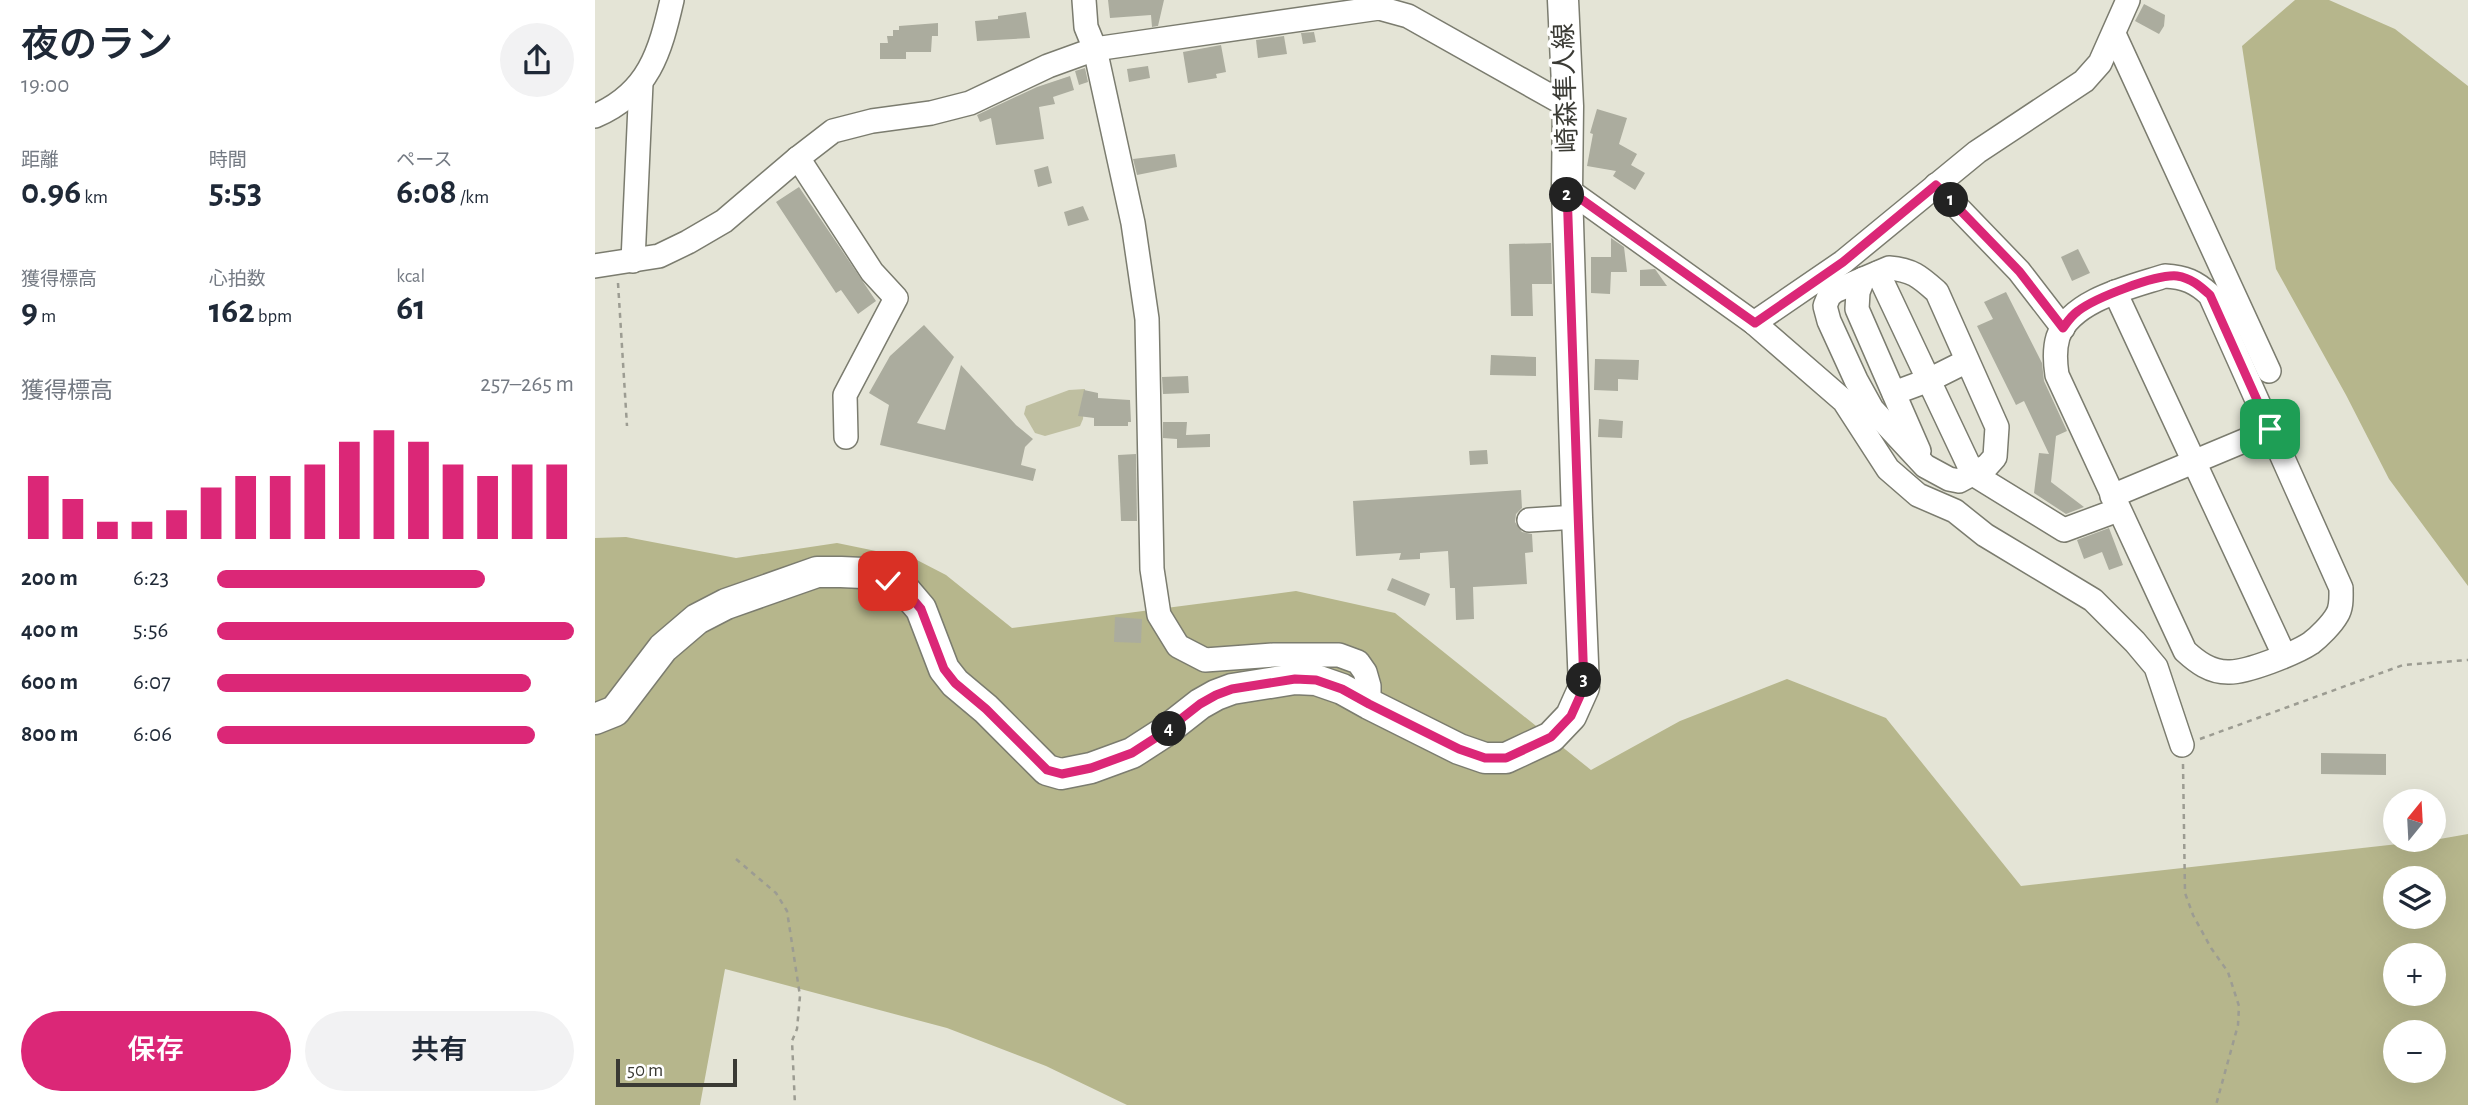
<!DOCTYPE html>
<html lang="ja">
<meta charset="utf-8">
<style>
:root{--surface:#fff;--page:#f2f2f3;--text:#1f2937;--muted:#747a83;--accent:#db2777}
body{margin:0;font-family:"Alegreya Sans","Noto Sans JP",sans-serif;background:var(--page);color:var(--text);height:100vh;display:flex;flex-direction:column;font-size:26px;white-space:nowrap}
*{box-sizing:border-box;margin:0}
p{font-size:23px;color:var(--muted)}
.icon{flex:none;width:38px;height:38px;fill:none;stroke:currentColor;stroke-width:2;stroke-linecap:round;stroke-linejoin:round}
.map{position:relative;flex:1;overflow:hidden}
.panel{display:flex;flex-direction:column;background:var(--surface);width:595px}
.panel>*{flex:none}
.needle{width:46px;rotate:18deg}
.buttons{position:absolute;left:1788px;top:789px;display:grid;gap:14px}
.buttons a{display:grid;place-items:center;width:63px;height:63px;border-radius:50%;background:var(--surface);box-shadow:0 7px 28px #0002;font-size:35px}
.scale{position:absolute;left:21px;bottom:18px;width:121px;box-sizing:border-box;padding-left:7px;border:4px solid #3a3a34;border-top:0;font-size:19px;line-height:24px;white-space:nowrap;color:#3a3a34;-webkit-text-stroke:5px #fff;paint-order:stroke}
.pin{position:absolute;display:grid;place-items:center;width:60px;height:60px;color:#fff;margin:-30px;border-radius:14px;box-shadow:0 4px 10px #0006}
.km{position:absolute;width:35px;height:35px;margin:-18px;border-radius:50%;background:#222;color:#fff;font-size:19px;line-height:35px;text-align:center}
.round{display:grid;place-items:center;flex:none;width:74px;height:74px;border-radius:37px;background:var(--page)}
.summary{display:flex;align-items:center;justify-content:space-between;height:119px;padding:0 21px}
h1{font-size:38px;font-weight:600;line-height:52px}
.metrics{display:grid;grid-template-columns:repeat(3,1fr);gap:10px;height:119px;padding:7px 21px}
.metrics div{display:grid;align-content:center}
.metrics b{font-size:35px;font-weight:600}
.metrics small{font-size:19px;font-weight:400}
.metrics p{font-size:19px}
.chart{height:196px;padding:14px 21px}
.chart p{display:flex;justify-content:space-between}
.chart svg{width:100%;height:126px;margin-top:7px;stroke:var(--accent);stroke-width:6}
.primary-button{display:flex;gap:14px;margin-top:auto;padding:14px 21px}
.primary-button a{flex:1;height:80px;border-radius:42px;background:var(--accent);color:#fff;font-size:28px;font-weight:600;line-height:80px;text-align:center}
.primary-button a+a{background:var(--page);color:var(--text)}
ul{padding:0 21px;list-style:none;font-size:23px}
li{display:grid;grid-template-columns:112px 84px 1fr;align-items:center;height:52px}
li i{height:18px;border-radius:9px;background:var(--accent)}
main{display:flex;flex:1;min-height:0}
.map>svg:first-child{display:block}
.green{fill:#bfbfa1}
.forest{fill:#b6b68c;fill-rule:evenodd}
.building{fill:#abac9e}
.lines{fill:none;stroke-linecap:round;stroke-linejoin:round}
.minor-casing{stroke:#7b7c6f;stroke-width:26}
.major-casing{stroke:#7b7c6f;stroke-width:33}
.path{stroke:#9c9c92;stroke-width:2.5;stroke-dasharray:5 5;stroke-linecap:butt}
.minor{stroke:#fff;stroke-width:23}
.major{stroke:#fff;stroke-width:30}
.route-casing{stroke:#fff;stroke-width:14}
.route{stroke:#db2777;stroke-width:9}
.labels{text-anchor:middle;stroke-width:7;stroke-linejoin:round;paint-order:stroke}
.street-label{font-size:26px;fill:#3a3a34;stroke:#fff}
</style>
<main>
<section class="panel">
<div class="summary"><div><h1>夜のラン</h1><p>19:00</p></div><a class="round"><svg class="icon" aria-label="share" viewBox="0 0 24 24"><path d="M12 15V3M7 8l5-5 5 5M5 13v7h14v-7"/></svg></a></div>
<div class="metrics">
<div><p>距離</p><b>0.96<small> km</small></b></div>
<div><p>時間</p><b>5:53</b></div>
<div><p>ペース</p><b>6:08<small> /km</small></b></div>
</div>
<div class="metrics">
<div><p>獲得標高</p><b>9<small> m</small></b></div>
<div><p>心拍数</p><b>162<small> bpm</small></b></div>
<div><p>kcal</p><b>61</b></div>
</div>
<div class="chart"><p><span>獲得標高</span>257–265 m</p>
<svg viewBox="0 0 160 44" preserveAspectRatio="none"><path d="M5 44V22M15 44V30M25 44V38M35 44V38M45 44V34M55 44V26M65 44V22M75 44V22M85 44V18M95 44V10M105 44V6M115 44V10M125 44V18M135 44V22M145 44V18M155 44V18"/></svg>
</div>
<ul>
<li><b>200 m</b>6:23<i style="width:75%"></i></li>
<li><b>400 m</b>5:56<i style="width:100%"></i></li>
<li><b>600 m</b>6:07<i style="width:88%"></i></li>
<li><b>800 m</b>6:06<i style="width:89%"></i></li>
</ul>
<div class="primary-button"><a>保存</a><a>共有</a></div>
</section>
<div class="map">
<svg width="1873" height="1105" viewBox="0 0 1873 1105">
<rect width="100%" height="100%" fill="#e4e4d6"/>
<path class="green" d="M490,389l-2,30 -3,7 -35,10 -10,-3 -11,-19 2,-8 43,-16z"/>
<g class="forest">
<path d="M1700,0h34l66,29 73,57v500l-79,-107 -43,-84 -70,-126 -34,-223z"/>
<path d="M31,537l110,21 101,-15 78,16 31,16 66,53 284,-37 99,22 196,157 89,-49 107,-42 99,39 135,168 413,-46 34,-6v271h-1341l-81,-39 -99,-38 -222,-59 -25,136h-105v-567zM1801,878h38v39h-38zM1801,956h38v38h-38zM1801,1032h38v39h-38z"/>
</g>
<g class="building">
<path d="M513,0h56l-6,26 -6,1 -1,-12 -41,3z"/>
<path d="M1549,4l21,11 -1,11 -5,8 -24,-13z"/>
<path d="M431,12l4,26 -53,3 -2,-20 23,-2v-3z"/>
<path d="M343,23v13h-6l-1,16h-25v7h-26v-16h8l-1,-7h6v-6h6v-4z"/>
<path d="M719,32l2,10 -13,2 -2,-11z"/>
<path d="M689,36l3,18 -29,4 -2,-18z"/>
<path d="M626,45l5,27 -10,2 1,4 -29,5 -5,-31z"/>
<path d="M553,66l2,12 -21,4 -2,-13z"/>
<path d="M490,68l3,14 -9,3 -4,-14z"/>
<path d="M475,76l4,14 -21,7 2,7 -16,3 5,32 -48,6 -5,-27 -11,4 -3,-7 60,-28z"/>
<path d="M1002,109l30,9 -8,26 18,10 -6,11 14,8 -10,17 -22,-14 3,-5 -29,-5 6,-32 -3,-1z"/>
<path d="M580,154l2,13 -40,8 -4,-16z"/>
<path d="M453,166l4,17 -14,4 -4,-17z"/>
<path d="M204,187l77,114 -18,13 -17,-24 -5,3 -60,-91z"/>
<path d="M488,206l6,14 -21,6 -4,-14z"/>
<path d="M1016,238l13,9 3,25h-16l-1,22 -19,-1v-36h20z"/>
<path d="M956,243l1,41h-20l1,32h-22l-2,-72z"/>
<path d="M1483,249l12,24 -18,8 -11,-24z"/>
<path d="M1060,269l12,17h-27v-16z"/>
<path d="M1411,292l36,71 2,18 23,50 -11,5 -5,46 33,25 -18,7 -32,-21 5,-40 10,1 -25,-53 -8,4 -39,-79 16,-7 -9,-17z"/>
<path d="M329,325l30,32 -37,66 28,7 16,-65 55,60 17,14 -8,8 -4,18 15,4 -3,12 -153,-36 9,-40 -20,-12 21,-37z"/>
<path d="M896,355l45,2v19l-46,-1z"/>
<path d="M1000,359l44,1 -1,20 -20,-1v12l-24,-1z"/>
<path d="M593,376l1,17 -26,1 -1,-17z"/>
<path d="M489,390l14,3v5l32,2 1,22h-3v4h-34v-8l-16,-2z"/>
<path d="M1004,419l24,2 -1,17 -24,-1z"/>
<path d="M568,422h24l-1,13 24,-1v13l-33,1v-9l-14,-1z"/>
<path d="M892,450l1,14 -18,1 -1,-14z"/>
<path d="M541,454l1,67h-16l-3,-66z"/>
<path d="M926,490l1,18 -6,6 -1,8 7,10 10,2 1,18 -8,1 2,31 -54,3 1,32 -18,1 -1,-32h-5l-2,-37 -28,2v6l-21,1 2,-7 -45,3 -3,-55z"/>
<path d="M1514,528l14,37 -14,5 -7,-18 -18,7 -7,-19z"/>
<path d="M797,578l38,16 -5,12 -38,-16z"/>
<path d="M520,617l27,2 -1,24 -27,-1z"/>
<path d="M1726,753l65,1v21l-65,-1z"/>
</g>
<g class="lines">
<defs>
<g id="minor">
<path d="M489,0l2,27 9,22 38,174 14,96 5,250 7,46 19,31 27,14 69,-5h65l19,7 7,10 4,14v18"/>
<path d="M1519,34l155,337"/>
<path d="M0,116c54,-23 65,-64 77,-116"/>
<path d="M203,158l74,114 24,26 -51,97 1,42"/>
<path d="M1341,185l83,86 44,57"/>
<path d="M972,189l187,134 90,78 44,68 30,26 37,16 30,24 108,65 42,42 21,25 26,78"/>
<path d="M38,261l8,-178"/>
<path d="M0,266l64,-10 29,-14 36,-21 74,-63 35,-27 39,-10 59,-8 39,-10 78,-37 47,-17 284,-41 29,8 160,90"/>
<path d="M1294,268c24,2 31,9 48,24l60,135 -2,30 -8,9 -28,15 -10,-2 -24,-13 -53,-57 -16,-29 -27,-59 -4,-15 4,-10 6,-5z"/>
<path d="M1283,273l95,201 91,56 54,-20"/>
<path d="M1570,276c20,1 31,6 45,19l131,293c0,9 1,19 -4,27 -5,9 -18,22 -26,28 -15,10 -65,30 -83,29 -18,0 -31,-10 -43,-21l-128,-276c-2,-13 -3,-25 1,-38 13,-37 73,-50 107,-61z"/>
<path d="M1268,279l-5,13 -1,17 62,142"/>
<path d="M1520,292l169,363"/>
<path d="M1159,323l89,-61 134,-110 107,-71 16,-18 28,-63"/>
<path d="M1299,393l35,-13 38,-19"/>
<path d="M1517,496l158,-66"/>
<path d="M934,520l48,-3"/>
</g>
<path id="major" d="M0,719l20,-8 48,-63 34,-29 29,-15 91,-32h24l22,1 41,16 17,20 23,60 11,14 31,26 61,61 14,4 30,-6 41,-15 31,-20 37,-29 16,-9 16,-6 63,-10 21,1 26,9 27,15 90,45 26,9h21l45,-21 20,-21 13,-29 -7,-170 -10,-328 1,-83 -5,-106"/>
</defs>
<use href="#minor" class="minor-casing"/>
<use href="#major" class="major-casing"/>
<g class="path">
<path d="M23,283l9,143"/>
<path d="M1605,739l203,-74 65,-5"/>
<path d="M1588,764l2,129 8,22 18,33 17,24 11,34 -1,19 -22,80"/>
<path d="M141,859l40,34 11,18 13,85 -3,33 -5,12 3,64"/>
</g>
<use href="#minor" class="minor"/>
<use href="#major" class="major"/>
</g>
<g class="lines">
<defs>
<path id="route" d="M293,581l16,8 17,20 23,60 11,14 31,26 61,61 15,4 29,-6 41,-15 31,-20 37,-29 16,-9 16,-6 63,-10 21,1 26,9 27,15 90,45 26,9h21l45,-21 20,-21 13,-29 -17,-498 188,134 88,-61 93,-77 83,86 44,57c5,-7 8,-12 15,-17 17,-13 78,-37 99,-35 14,2 23,10 33,19l60,134"/>
</defs>
<use href="#route" class="route-casing"/>
<use href="#route" class="route"/>
</g>
<g class="labels">
<g class="street-label">
<text transform="translate(970 88) rotate(-92)" y="9">崎森隼人線</text>
</g>
</g>
</svg>
<div class="buttons">
<a><svg class="needle" viewBox="-14 -14 28 28"><path d="M0-13l5 13h-10z" fill="#e53935"/><path d="M0 13l5-13h-10z" fill="#747a83"/></svg></a>
<a><svg class="icon" aria-label="layers" viewBox="0 0 24 24"><path d="M12 4l9 5-9 5-9-5zM3 14l9 5 9-5"/></svg></a>
<a>+</a>
<a>−</a>
</div>
<div class="scale">50 m</div>
<div class="pin" style="left:1675px;top:429px;background:#1e9e55"><svg class="icon" aria-label="arrive" viewBox="0 0 24 24"><path d="M6 21V4h12l-3 4 3 4H6"/></svg></div>
<div class="pin" style="left:293px;top:581px;background:#d93025"><svg class="icon" aria-label="check" viewBox="0 0 24 24"><path d="M5 12l5 5 9-10"/></svg></div>
<b class="km" style="left:1356px;top:200px">1</b>
<b class="km" style="left:972px;top:195px">2</b>
<b class="km" style="left:989px;top:680px">3</b>
<b class="km" style="left:574px;top:729px">4</b>
</div>
</main>
